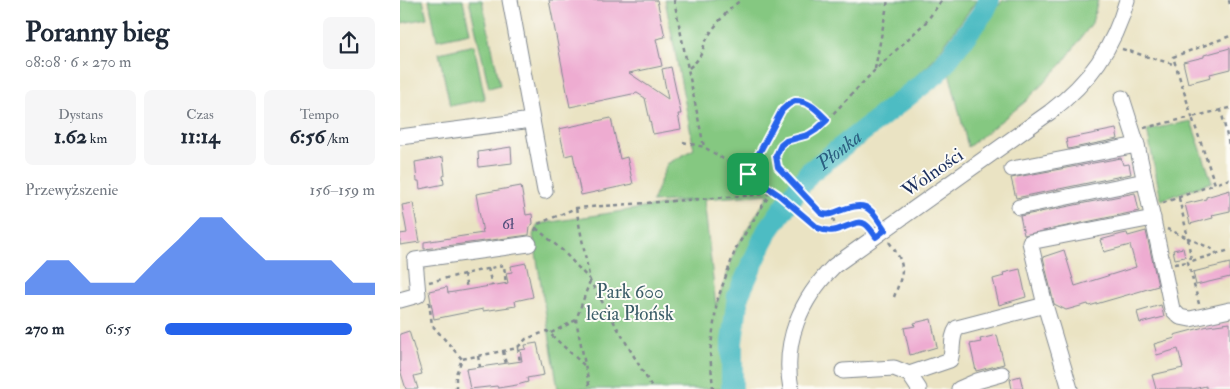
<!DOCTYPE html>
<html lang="pl">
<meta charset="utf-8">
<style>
:root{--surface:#fff;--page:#f6f6f7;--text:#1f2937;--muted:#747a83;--accent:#2563eb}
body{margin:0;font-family:"IM FELL Double Pica",serif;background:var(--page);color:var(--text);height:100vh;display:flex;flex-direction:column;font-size:19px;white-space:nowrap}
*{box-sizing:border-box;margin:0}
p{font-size:16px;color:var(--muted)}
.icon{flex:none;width:28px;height:28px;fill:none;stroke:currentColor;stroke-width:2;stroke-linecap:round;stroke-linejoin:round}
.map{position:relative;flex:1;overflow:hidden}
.side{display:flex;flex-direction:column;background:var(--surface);width:400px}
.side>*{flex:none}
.pin{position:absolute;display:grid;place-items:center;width:42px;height:42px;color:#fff;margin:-21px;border-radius:10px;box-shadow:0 2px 8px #0006}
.round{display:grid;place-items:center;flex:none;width:52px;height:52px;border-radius:8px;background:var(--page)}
.headline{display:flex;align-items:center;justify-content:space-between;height:85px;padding:0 25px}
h1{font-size:28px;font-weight:800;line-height:38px}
.figures{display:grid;grid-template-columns:repeat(3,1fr);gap:8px;height:85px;padding:5px 25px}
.figures div{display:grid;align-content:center;border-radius:8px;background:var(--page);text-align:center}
.figures b{font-size:21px;font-weight:800}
.figures small{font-size:14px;font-weight:400}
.figures p{font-size:14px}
.chart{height:140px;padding:10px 25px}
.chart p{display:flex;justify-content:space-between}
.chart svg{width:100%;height:90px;margin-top:5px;fill:var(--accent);opacity:.7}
ul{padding:0 25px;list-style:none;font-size:16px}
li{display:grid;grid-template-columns:80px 60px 1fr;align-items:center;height:38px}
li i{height:12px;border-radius:6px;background:var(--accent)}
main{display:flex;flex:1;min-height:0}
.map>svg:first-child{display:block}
.green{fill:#85c881;stroke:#507c70;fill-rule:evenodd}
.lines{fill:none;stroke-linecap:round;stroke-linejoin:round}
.river{stroke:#4dbcc3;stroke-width:22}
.building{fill:#eeacd1}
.minor-casing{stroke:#828990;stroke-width:17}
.path{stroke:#828990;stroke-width:2.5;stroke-dasharray:4 4;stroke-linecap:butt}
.minor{stroke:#fff;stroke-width:15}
.route-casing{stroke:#fff;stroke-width:10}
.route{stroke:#2563eb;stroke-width:6}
.labels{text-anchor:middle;stroke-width:4;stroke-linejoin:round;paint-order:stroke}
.number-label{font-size:16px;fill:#504e7b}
.street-label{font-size:19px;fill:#1b2f5e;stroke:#fdfcf7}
.park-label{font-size:19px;fill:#3b5d68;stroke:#fdfcf7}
.water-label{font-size:20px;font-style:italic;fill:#2c6081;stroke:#fdfcf7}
</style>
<main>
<section class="side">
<div class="headline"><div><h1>Poranny bieg</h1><p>08:08 · 6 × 270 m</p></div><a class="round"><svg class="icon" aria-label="share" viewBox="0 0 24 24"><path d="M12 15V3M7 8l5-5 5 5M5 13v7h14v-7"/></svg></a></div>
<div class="figures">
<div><p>Dystans</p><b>1.62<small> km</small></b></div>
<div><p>Czas</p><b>11:14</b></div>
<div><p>Tempo</p><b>6:56<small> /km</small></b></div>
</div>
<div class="chart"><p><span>Przewyższenie</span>156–159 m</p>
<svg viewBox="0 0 160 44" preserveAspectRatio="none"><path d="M0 44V38L10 27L20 27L30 38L40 38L50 38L60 27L70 17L80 6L90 6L100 17L110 27L120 27L130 27L140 27L150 38L160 38V44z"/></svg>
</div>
<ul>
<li><b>270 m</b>6:55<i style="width:89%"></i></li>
</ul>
</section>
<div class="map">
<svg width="830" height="389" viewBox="0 0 830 389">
<rect width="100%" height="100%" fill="#fdfcf7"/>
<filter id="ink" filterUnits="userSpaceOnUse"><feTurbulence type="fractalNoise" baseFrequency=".02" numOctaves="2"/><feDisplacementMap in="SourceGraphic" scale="10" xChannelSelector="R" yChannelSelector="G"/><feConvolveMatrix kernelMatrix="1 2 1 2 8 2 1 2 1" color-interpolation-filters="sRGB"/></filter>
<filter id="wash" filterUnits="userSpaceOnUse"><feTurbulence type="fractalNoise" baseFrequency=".0096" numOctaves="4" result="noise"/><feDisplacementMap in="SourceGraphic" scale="20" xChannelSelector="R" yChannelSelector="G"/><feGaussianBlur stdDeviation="1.12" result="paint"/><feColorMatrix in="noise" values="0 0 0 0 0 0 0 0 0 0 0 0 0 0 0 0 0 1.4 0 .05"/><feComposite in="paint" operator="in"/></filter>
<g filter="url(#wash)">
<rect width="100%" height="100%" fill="#eae3c3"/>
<g class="green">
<path d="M0,0h23l4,18 -25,5z"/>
<path d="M29,0h34l7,33 -33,7z"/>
<path d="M69,0h13l18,85 -11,3z"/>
<path d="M265,0h312l-48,65 -124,104 -43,61 -29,64 -10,77 2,18h-167l-25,-154 5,-11 157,-24 -43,2 15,-38 27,-15zM369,194l-33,54 -20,58 -12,-107z"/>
<path d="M603,0h95l-6,23 -30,41 -37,38 -57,45 -19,-75z"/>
<path d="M74,45l11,54 -35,7 -11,-53z"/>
<path d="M791,121l21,61 -51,18 -14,-70z"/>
</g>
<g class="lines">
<path class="river" id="s1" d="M332,389v-47l6,-46 29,-64 42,-59 129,-101 46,-61 5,-11"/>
</g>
<g id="blocks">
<g class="building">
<path d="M149,0h108l8,37 -9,2 6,27 -33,7 39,26 -6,-30 9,-2 10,47h-3l3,15 -28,5 -8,-36 -8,-5 -67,14z"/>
<path d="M830,48v21l-20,5 1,3 -23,6 -5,-21 21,-5v-2z"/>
<path d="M211,118l9,41 7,-2 6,27 -52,11 -8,-41 -8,2 -6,-27z"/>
<path d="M716,129l2,10 -50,10 -2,-10z"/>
<path d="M111,147l1,16 -33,4 -1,-15z"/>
<path d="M43,157l2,18 -2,1 1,8 -24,5 -1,-8h-2l-2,-19z"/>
<path d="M721,158l2,7 6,-1 2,10 -115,24 -5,-20z"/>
<path d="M121,186l5,29 6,-1 1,10 -3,2 -1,9 -105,14v-7l59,-9 -7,-39z"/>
<path d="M830,190v21l-18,4 1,3 -23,6 -5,-20 21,-5v-2z"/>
<path d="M735,193l4,18 -115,24 -4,-19z"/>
<path d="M13,203l7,39 -20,3v-11l7,-1 -5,-28z"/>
<path d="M746,231l12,55 -69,20 -1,-2 -22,6 -12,-6 -11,-47 21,-7 11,36 61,-19 -6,-22 -26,7 -4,-12 22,-6 5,-1 1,3z"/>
<path d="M783,248l2,9 -10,2 -2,-9z"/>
<path d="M126,263l7,34 -18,4 1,5 -33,5v-2l-49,10 -5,-28 18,-4 1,6 60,-10 -2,-10 6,-1 -1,-6z"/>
<path d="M830,263v14l-34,8 -3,-13z"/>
<path d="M620,269l6,28 -27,8 -6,-26 11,-3 -1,-3z"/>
<path d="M761,305l3,12 -24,6 -3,-11z"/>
<path d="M531,319l6,28 -27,8 -6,-27 11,-2 -1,-3z"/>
<path d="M830,323v66h-24v-3l-13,3h-37l-4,-14 31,-7 -5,-19 -21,6 -3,-11 21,-6 -1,-3 34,-9z"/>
<path d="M9,331l13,43 -8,2 4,13h-12l-6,-19v-36z"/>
<path d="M597,335l7,29 -28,7 -6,-27 11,-2 -1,-3z"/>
<path d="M137,343l7,32 -17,3 1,4 -11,3 -19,3 -1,-2 -27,3 -4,-20 56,-8 -2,-11 6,-1 -1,-4z"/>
<path d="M620,376l3,13h-11l-2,-10z"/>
</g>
</g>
</g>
<g filter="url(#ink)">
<use href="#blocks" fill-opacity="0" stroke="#828990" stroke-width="1"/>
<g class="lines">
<defs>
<g id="minor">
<path d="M110,0l35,191"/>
<path d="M722,98l15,47"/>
<path d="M0,137l132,-17"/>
<path d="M612,169l125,-24 35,164 8,8 10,2 40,-9"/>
<path d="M619,207l126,-26"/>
<path d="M0,300l18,-5 -3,-35 114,-16"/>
<path d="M443,371l51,-3 15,6 10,15"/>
<path d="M509,374l41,-14c4,-10 0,-22 7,-32l88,-23"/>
<path d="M391,389c-9,-48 10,-90 43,-123l216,-154c40,-31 63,-63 77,-112"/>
<path d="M559,389l18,-8 25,-7"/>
<path d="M670,389l-25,-84 -15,-63 123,-24"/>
</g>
</defs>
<use href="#minor" class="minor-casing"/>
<g class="path">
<path d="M274,0l30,147"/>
<path d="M829,0l1,5"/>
<path d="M722,49l54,16"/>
<path d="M289,68c16,-13 11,-17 20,-33 8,-12 19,-26 32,-35"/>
<path d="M475,69l13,-69"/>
<path d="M830,108l-9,2 9,39"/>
<path d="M821,110l-29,7 23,67 15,-5"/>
<path d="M427,120l-11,10 -8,5 -22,6 -5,4 -5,11 2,11 43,46c22,9 34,-26 58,7"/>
<path d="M744,128l48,-11 -19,-60 57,-21"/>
<path d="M283,142l21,5 44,27 31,21 39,33c15,7 26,-1 41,-5l8,3"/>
<path d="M348,174l34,-64c20,-19 30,-4 45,10l47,-49 52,-49 16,-22"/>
<path d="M779,198l9,40 26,12 2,3"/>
<path d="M763,203l52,-19"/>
<path d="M176,208l14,73 63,108"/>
<path d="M433,218l4,13"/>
<path d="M136,228l27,23 26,28"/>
<path d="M767,229l21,9 3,23"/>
<path d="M135,231l3,-7 38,-16 194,-14 2,-4"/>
<path d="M489,242c18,24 15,28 5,55"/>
<path d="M774,264l14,-2"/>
<path d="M88,268l4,18"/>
<path d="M64,274l3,15"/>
<path d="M190,281l-14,39 14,69"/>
<path d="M29,282l75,-17 2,20"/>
<path d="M29,302l3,23 30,34"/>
<path d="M799,304l-11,-42 42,-12"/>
<path d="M151,333l25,-13"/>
<path d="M118,347l8,-8 21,-8 38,35"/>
<path d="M103,351l3,13"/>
<path d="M78,356l2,11"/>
<path d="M56,389v-15l6,-15 56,-11 2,14"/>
<path d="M313,389l-3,-36 7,-52 19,-53 34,-54"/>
</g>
<use href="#minor" class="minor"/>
</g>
</g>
<g class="lines" filter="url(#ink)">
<defs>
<path id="route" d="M395,101c15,0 22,9 32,19l-11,10 -8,5 -22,6 -5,4 -5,11 2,11 43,46c6,3 10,1 15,-1 30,-11 32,-8 49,18l-9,7c-3,-4 -6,-10 -11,-13 -12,-7 -26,14 -47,4l-39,-33 -31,-21 34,-64 7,-6z"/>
</defs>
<use href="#route" class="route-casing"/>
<use href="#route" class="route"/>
</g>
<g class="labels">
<g class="number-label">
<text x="108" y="229">6ł</text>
</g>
<g class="street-label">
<text transform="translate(532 172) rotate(-35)" y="7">Wolności</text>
</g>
<g class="park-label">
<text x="230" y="298">Park 600<tspan x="230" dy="22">lecia Płońsk</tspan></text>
</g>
<g class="water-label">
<text dy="7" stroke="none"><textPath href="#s1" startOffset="274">Płonka</textPath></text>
</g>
</g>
</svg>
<div class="pin" style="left:348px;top:174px;background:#1e9e55"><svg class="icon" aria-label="arrive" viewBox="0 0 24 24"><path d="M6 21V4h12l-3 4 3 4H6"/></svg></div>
</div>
</main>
